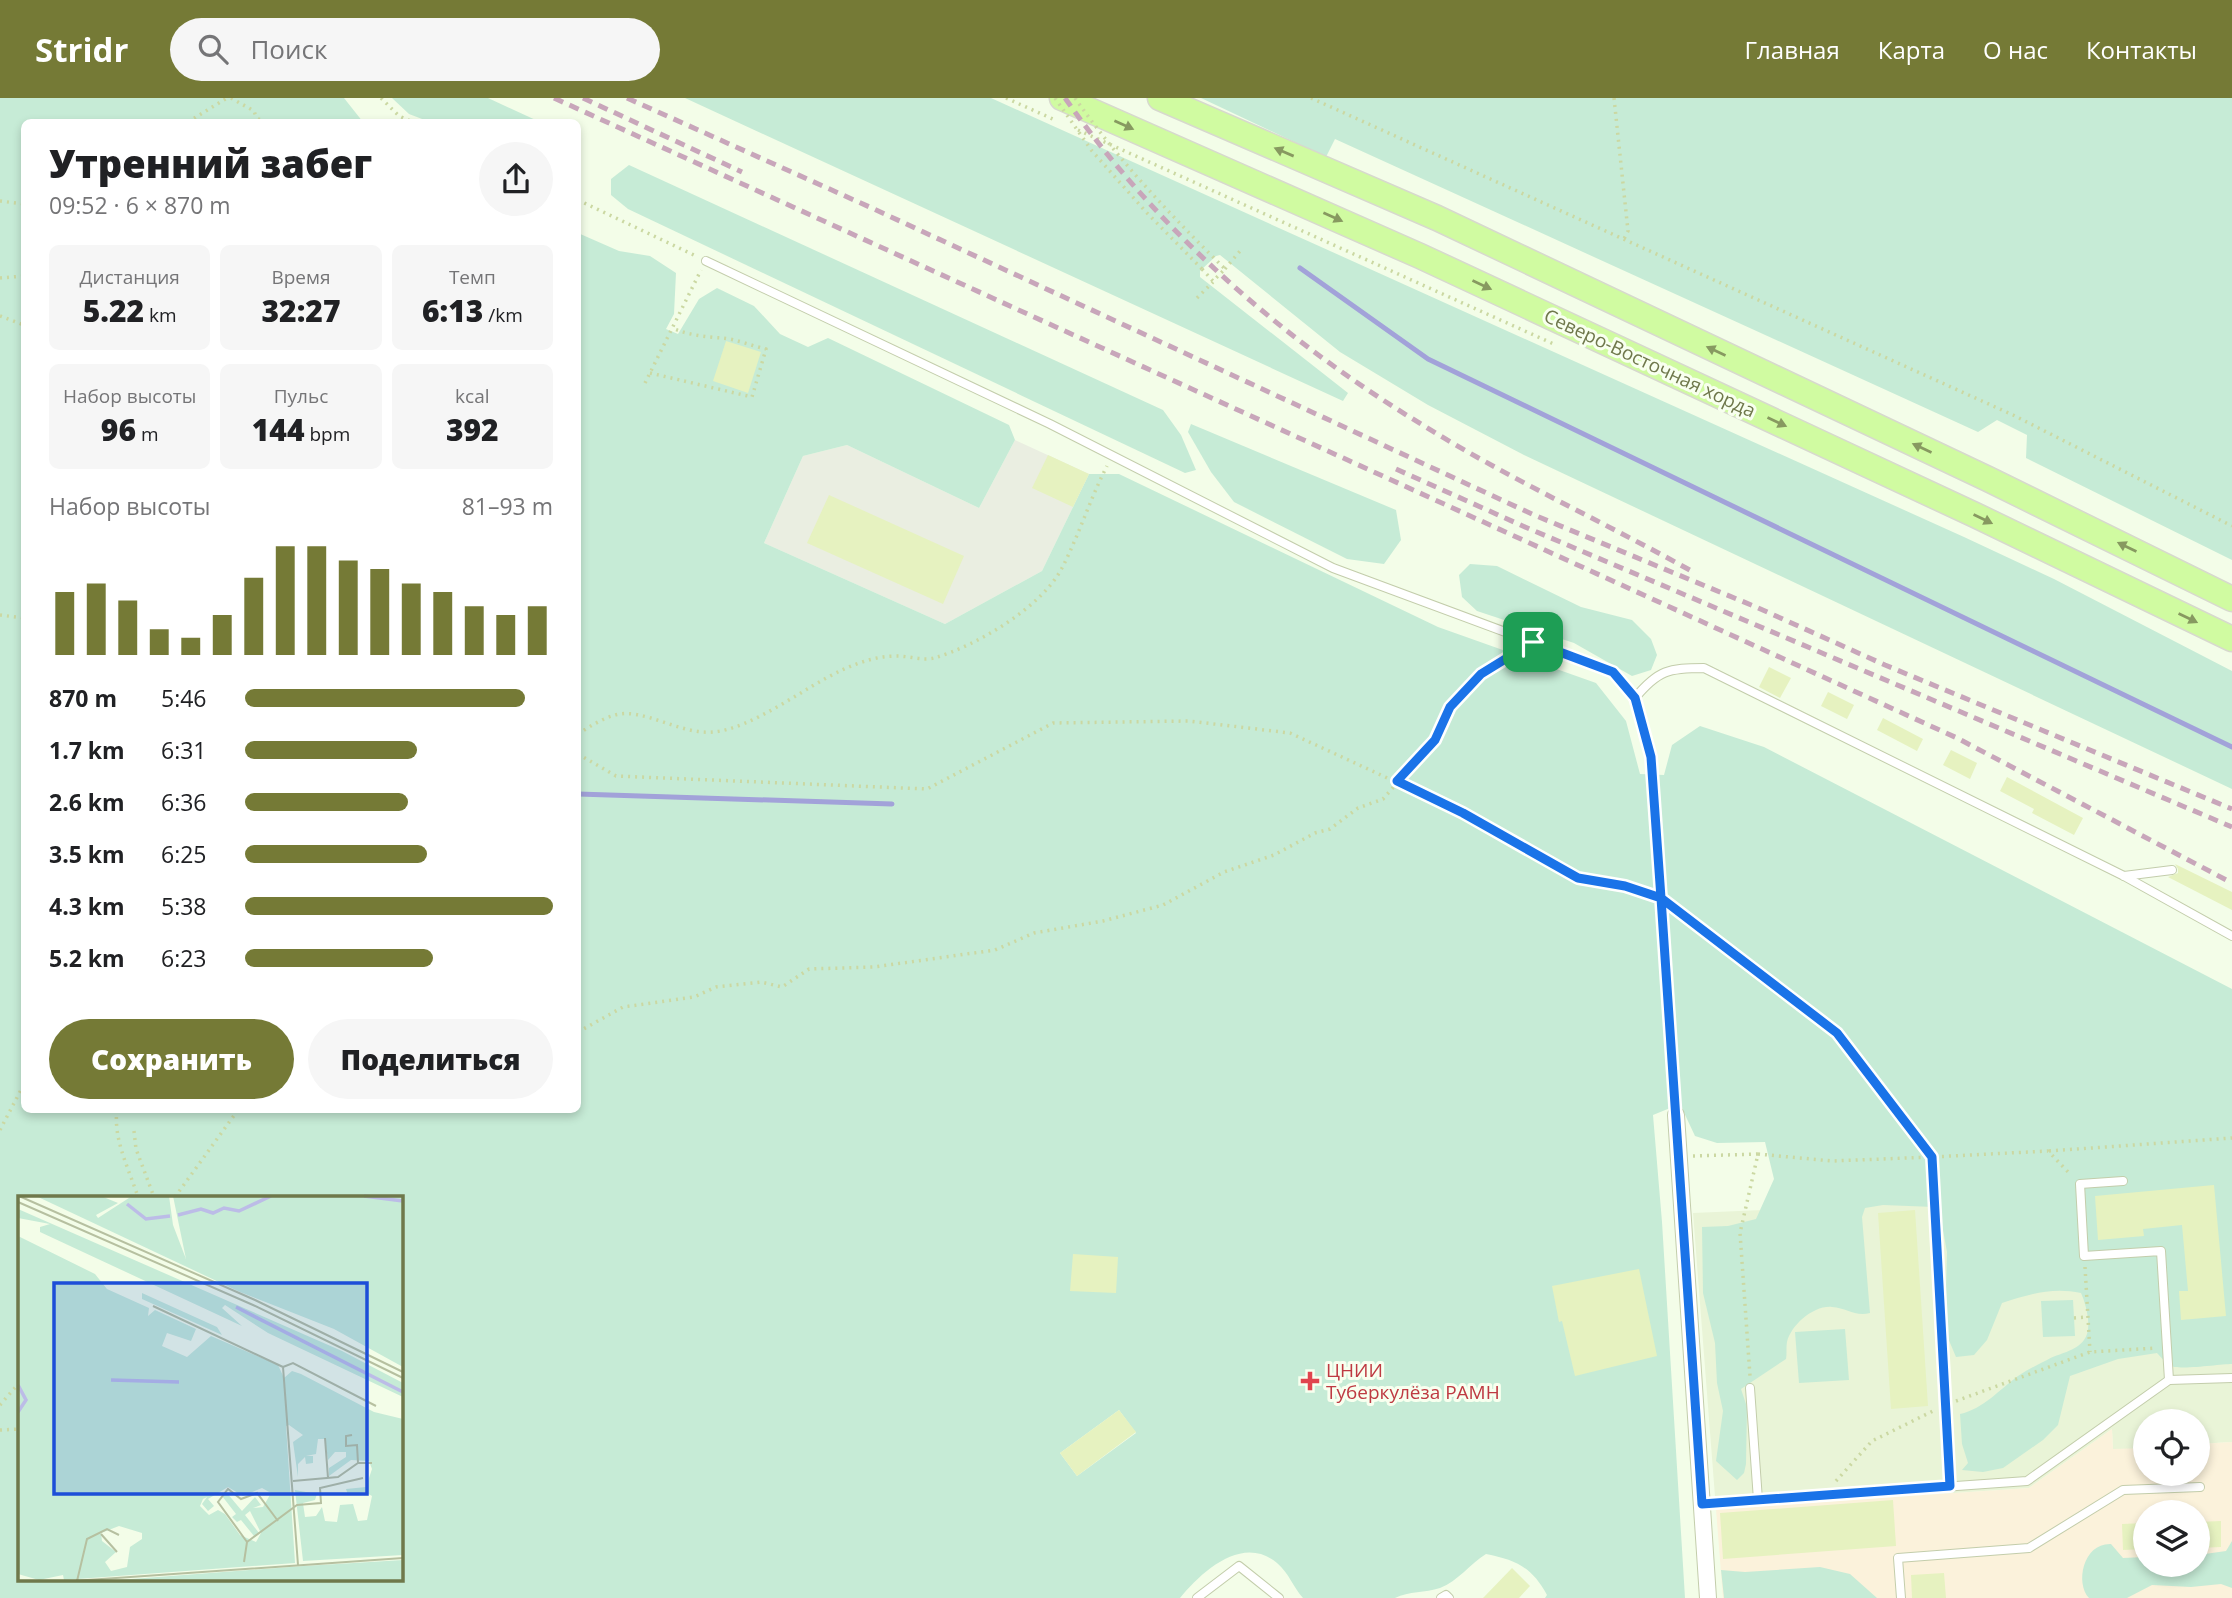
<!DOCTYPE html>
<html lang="ru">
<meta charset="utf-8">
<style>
:root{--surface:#fff;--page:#f6f6f6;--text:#202124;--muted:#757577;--accent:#757a36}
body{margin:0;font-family:"Open Sans",sans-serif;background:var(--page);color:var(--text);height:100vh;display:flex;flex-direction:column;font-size:26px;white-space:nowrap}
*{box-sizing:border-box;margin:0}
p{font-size:23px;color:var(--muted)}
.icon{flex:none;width:38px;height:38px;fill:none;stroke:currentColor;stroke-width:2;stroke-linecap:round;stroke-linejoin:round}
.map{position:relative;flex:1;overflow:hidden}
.details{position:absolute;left:21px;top:21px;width:560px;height:994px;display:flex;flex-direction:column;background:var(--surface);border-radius:10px;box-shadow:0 4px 10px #0003}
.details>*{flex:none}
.buttons{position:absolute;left:2133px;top:1311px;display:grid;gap:14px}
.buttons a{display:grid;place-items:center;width:77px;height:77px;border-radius:50%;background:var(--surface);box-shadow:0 4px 10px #0003;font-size:35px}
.pin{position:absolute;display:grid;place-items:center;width:60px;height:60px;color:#fff;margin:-30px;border-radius:14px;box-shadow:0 4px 10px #0006}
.round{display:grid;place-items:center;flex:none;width:74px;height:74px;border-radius:37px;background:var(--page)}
.head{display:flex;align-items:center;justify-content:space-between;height:119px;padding:0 28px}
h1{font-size:38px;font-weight:800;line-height:52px}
.metrics{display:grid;grid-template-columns:repeat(3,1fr);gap:10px;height:119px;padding:7px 28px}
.metrics div{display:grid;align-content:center;border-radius:10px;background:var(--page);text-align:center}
.metrics b{font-size:30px;font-weight:800}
.metrics small{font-size:19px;font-weight:400}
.metrics p{font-size:19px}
.chart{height:196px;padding:14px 28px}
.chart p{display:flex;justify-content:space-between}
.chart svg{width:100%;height:126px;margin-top:7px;stroke:var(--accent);stroke-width:6}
.action{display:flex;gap:14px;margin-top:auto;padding:14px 28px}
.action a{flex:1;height:80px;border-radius:42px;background:var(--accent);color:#fff;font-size:28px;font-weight:800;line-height:80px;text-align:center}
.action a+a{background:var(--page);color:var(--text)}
ul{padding:0 28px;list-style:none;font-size:23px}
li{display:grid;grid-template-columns:112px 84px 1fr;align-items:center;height:52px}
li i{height:18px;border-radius:9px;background:var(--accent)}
header{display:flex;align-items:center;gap:42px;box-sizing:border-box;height:98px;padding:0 35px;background:var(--accent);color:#fff}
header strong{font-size:33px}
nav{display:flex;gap:38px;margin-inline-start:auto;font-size:24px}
.search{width:490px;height:63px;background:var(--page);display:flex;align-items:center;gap:18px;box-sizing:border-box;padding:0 24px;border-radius:38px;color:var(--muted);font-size:26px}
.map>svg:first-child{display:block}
.residential{fill:#e9f4d7}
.industrial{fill:#eaeee1}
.medical{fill:#fbf2db;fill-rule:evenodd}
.green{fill:#c6ebd6;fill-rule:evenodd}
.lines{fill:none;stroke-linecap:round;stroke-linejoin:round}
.stream{stroke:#a2a2d9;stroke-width:5}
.building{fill:#e6f2c0}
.lane-casing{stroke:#c3cdab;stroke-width:10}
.street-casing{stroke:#c3cdab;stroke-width:18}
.primary-casing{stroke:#d7d9cd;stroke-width:27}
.path{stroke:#cbd8a2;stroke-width:3.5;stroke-dasharray:2 5;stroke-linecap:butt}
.lane{stroke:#fff;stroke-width:8}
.street{stroke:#fff;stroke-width:16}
.primary{stroke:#d0fba1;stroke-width:24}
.rail{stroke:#c8a6ba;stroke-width:5;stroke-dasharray:10 7;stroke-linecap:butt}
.path-bridge{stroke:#cbd8a2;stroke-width:3.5;stroke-dasharray:2 5;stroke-linecap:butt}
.oneway{fill:#879960}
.route-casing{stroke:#fff;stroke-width:14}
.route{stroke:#1a73e8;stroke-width:9}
.health-dot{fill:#e0444e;stroke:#f8ffef;stroke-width:2.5}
.labels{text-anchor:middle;stroke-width:6;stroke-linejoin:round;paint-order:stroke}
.street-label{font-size:19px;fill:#6f784b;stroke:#f8ffef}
.health-label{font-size:19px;fill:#be3a42;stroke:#f8ffef;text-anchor:start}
.inset-river{fill:none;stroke:#bcbce7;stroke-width:3.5}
.inset-road{fill:none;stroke:#b6c0a0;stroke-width:2}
.view{fill:#1d4ed8;fill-opacity:0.15;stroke:#1d4ed8;stroke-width:3.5}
.inset-edge{fill:none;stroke:#6f784b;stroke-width:3.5}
</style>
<header>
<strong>Stridr</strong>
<div class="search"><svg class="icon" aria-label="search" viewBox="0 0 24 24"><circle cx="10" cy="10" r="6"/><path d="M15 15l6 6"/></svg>Поиск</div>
<nav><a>Главная</a><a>Карта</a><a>О нас</a><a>Контакты</a></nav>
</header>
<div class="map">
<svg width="2232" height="1500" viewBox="0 0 2232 1500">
<rect width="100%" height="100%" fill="#f3fde8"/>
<path class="residential" d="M2232,1054v290l-34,2v-23h-52l-1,27 -32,2 -1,-21 -83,59 -313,21 -23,-296 143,-6z"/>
<path class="industrial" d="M1015,342l74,34 -47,97 -97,53 -181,-81 39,-87 44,-11 132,63z"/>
<path class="medical" d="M2112,1331l1,20 32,-1 1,26h52v-30l34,-2v156h-509l-7,-89 313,-21zM2146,1414h52v52h-52z"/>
<g class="green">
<path d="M0,0h344l19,24h-339v988h554v-877l41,18 31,5 26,17 -2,41 -8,15 12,5 21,-35 18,-11 37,18 26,28 28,13 20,-9 181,87 6,15 -36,68 -132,-63 -44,11 -39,87 181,81 97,-53 47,-97h30l319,153 158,56 30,38 14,53 24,1 8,-30 28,-19 64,21 468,242v375c-13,0 -55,7 -63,1 -4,-3 -8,-8 -12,-12l-39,6 -48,17 -12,49 -15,15 -40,28 -20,4 -21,-2 6,-7 -6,-19 -2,-30c23,-5 39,-24 58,-38 9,-6 19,-11 29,-16 12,-7 28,-8 37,-20 9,-11 2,-36 -3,-47 -29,-6 -51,1 -79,10l-15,37 -13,15 -18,2 -11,-26 2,-79 -7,-38 -6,-7 -51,-2 -18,3 -3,9 8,96c-15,4 -23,-5 -38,-6 -18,-2 -41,18 -45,35 -1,5 0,12 -1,17l-45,30 6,18 -1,57 -2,9 -7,7 -21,-19 7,-50 -6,-28 -2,-40 -12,-50 -1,-66 26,-1 28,-7 18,-40 -9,-37 -48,1 -22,-7 -15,-32 -27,11 9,107 23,376h-140l2,-3c-15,-28 -31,-35 -61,-41 -16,10 -28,27 -46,34 -15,5 -31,3 -45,10h-92c-10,-11 -14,-25 -26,-35 -34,-29 -75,8 -97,35h-1180zM19,1099h382v382h-382zM1119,1312l17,23 -59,43 -17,-23z"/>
<path d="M392,0h96l52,24h-110l-21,-8z"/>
<path d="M685,0h306l973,439 90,42 178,92v118l-708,-334 -96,-50 -88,-53 -120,-97 -4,1 -16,15v6l148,116 -5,8z"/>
<path d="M1201,0h1031v462l-206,-102 1,-23 -30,-15 -19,12 -643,-293 -9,18z"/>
<path d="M629,67l534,245 18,25 15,35 -11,3 -557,-264 -17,-14v-16z"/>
<path d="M1191,326l205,86 5,30 -17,24 -37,-5 -113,-57 -23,-30 -23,-40z"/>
<path d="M1470,466l27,2 84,41 51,13 19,19 6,16 -6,15 -19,6 -58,-33 -97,-32 -15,-14 -3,-22z"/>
<path d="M2073,1202l2,36 -32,1 -2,-36z"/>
<path d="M1845,1231l4,51 -50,3 -4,-51z"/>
<path d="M2232,1443v47l-11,-4 -30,3 -39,-2 -25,13h-38c-14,-15 -6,-55 22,-54l12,14 22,-1 1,7h52v-9l28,-4z"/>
<path d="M1820,1469l30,7 27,24h-153l-3,-28 24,2z"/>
</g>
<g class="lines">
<g class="stream">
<path d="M1300,170l128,91 804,388"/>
<path d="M578,696l314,10"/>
</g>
</g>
<g class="building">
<path d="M726,243l35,11 -13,41 -35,-12z"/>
<path d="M1048,357l41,19 -16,33 -41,-19z"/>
<path d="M829,397l135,61 -21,48 -136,-61z"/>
<path d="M1769,569l22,11 -11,20 -21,-11z"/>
<path d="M1828,594l26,13 -7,14 -26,-13z"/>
<path d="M1883,620l40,21 -6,12 -40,-21z"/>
<path d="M1951,652l26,13 -7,16 -27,-14z"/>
<path d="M2007,679l76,41 -9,17 -42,-22 2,-4 -34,-18z"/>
<path d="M2175,766l57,28v18l-64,-33 10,-4v-4z"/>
<path d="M2214,1087l12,131 -45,4 -2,-29h9l-6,-66 -39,4 1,7 -46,4 -3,-44z"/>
<path d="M1915,1112l13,196 -37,3 -13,-196z"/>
<path d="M1073,1156l45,3 -2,36 -46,-2z"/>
<path d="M1639,1171l18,87 -82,20 -13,-55 -3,1 -7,-36z"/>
<path d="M1119,1312l17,22 -59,44 -17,-23z"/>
<path d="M1893,1402l3,46 -173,13 -3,-46z"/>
<path d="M2221,1423v26l-23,1v-26z"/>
<path d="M2146,1425v26l-23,1 -1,-26z"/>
<path d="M1512,1470l18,18 -11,12h-36z"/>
<path d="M1944,1475l2,25h-34l-1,-23z"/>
</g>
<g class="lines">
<defs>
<g id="lane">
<path d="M706,163l344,163 283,144 280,104 22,26 16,59 25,358"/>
<path d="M1635,600c23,-28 34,-30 69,-30l420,208 108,60"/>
<path d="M2124,778l48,-6"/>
<path d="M2123,1083l-43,3 4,72 77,-5 8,129"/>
<path d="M1934,1105l16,283"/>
<path d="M1750,1290l8,112"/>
<path d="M1702,1406l325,-23 142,-101 63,-2"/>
<path d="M1197,1500l42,-32 40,32"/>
<path d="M1441,1500l5,-3 3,3"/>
<path d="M1901,1500l-3,-40 131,-10 94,-58 77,-3"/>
</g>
<path id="street" d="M1676,1017l32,483"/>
<g id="primary">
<path d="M1062,0l358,158 555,259 257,124"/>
<path d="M1160,0l277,120 551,261 244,120"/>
</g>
</defs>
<use href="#lane" class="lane-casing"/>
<use href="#street" class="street-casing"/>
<use href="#primary" class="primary-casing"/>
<g class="path">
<path d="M231,0l23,13 4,11"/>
<path d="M381,0l18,18 14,6"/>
<path d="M1006,0l49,22"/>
<path d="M1311,0l702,317 219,111"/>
<path d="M1614,0l14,133 -5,10"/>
<path d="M258,21l11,3"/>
<path d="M188,24l39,-24"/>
<path d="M1078,32l478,215"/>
<path d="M578,102l118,56"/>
<path d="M0,103l24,3"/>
<path d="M1202,171l11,12 12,-12 -11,-11"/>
<path d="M1225,171l15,-18"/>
<path d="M0,180l24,-2"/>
<path d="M1197,200l16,-16"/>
<path d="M0,218l24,9"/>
<path d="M650,275l102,24 14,-48c-14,-3 -30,-10 -44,-11 -16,-1 -34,-3 -50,-10"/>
<path d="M645,285l56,-113"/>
<path d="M0,517l24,3"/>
<path d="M578,636c11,-7 25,-16 37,-19 28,-8 65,20 98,17 39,-3 92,-45 129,-62 18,-8 35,-14 55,-14 12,0 26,5 37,2 42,-12 107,-50 128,-90 17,-33 28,-69 45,-102"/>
<path d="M578,656l38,22 311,13 126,-66 136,-2 101,12 173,80 115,66 47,7 25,9"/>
<path d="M1674,811l163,124 95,124 116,-6 23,24"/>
<path d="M578,934l45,-25 71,-10 22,-10 45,-5 21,5 27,-18 65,-2 121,-17 39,-17 69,-12 60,-16 61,-33 50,-17 41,-22 15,-4 28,-21 25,-9 52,-59 15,-33 31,-33 38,-24"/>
<path d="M117,1012c-4,29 12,59 21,87"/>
<path d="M0,1032l24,-46"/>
<path d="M134,1033l2,18 18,48"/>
<path d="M2049,1053l183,-13"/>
<path d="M1758,1056l74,7 100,-4 2,33"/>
<path d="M1693,1058l65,-2 -18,79 10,143"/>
<path d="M175,1099l63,-87"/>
<path d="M2085,1169l5,85"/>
<path d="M2074,1220l14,-1"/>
<path d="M1956,1303l134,-49 67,-4"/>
<path d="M0,1307l19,-22"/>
<path d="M0,1332l19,-1"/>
<path d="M1836,1383l36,-40 61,-30"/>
</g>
<use href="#lane" class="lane"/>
<use href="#street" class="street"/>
<use href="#primary" class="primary"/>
<g class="rail">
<path d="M554,0l1403,640 275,145"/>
<path d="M583,0l159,74"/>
<path d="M627,0l247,111 660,306 222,92 129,58 347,144"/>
<path d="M1065,0c93,133 218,242 356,326 88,55 183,98 274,149"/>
<path d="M1396,371l129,58 707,300"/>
</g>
<g class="path-bridge">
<path d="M1055,0l37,53 54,61 56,57"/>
<path d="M1075,0c41,59 88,109 139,160"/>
</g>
</g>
<defs><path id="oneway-solid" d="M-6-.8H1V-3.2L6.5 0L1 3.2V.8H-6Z" transform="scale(1.75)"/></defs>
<g class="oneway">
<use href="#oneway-solid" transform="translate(1124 27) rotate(24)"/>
<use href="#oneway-solid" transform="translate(1284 54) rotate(-157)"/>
<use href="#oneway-solid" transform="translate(1333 119) rotate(24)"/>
<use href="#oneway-solid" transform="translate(1482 187) rotate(25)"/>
<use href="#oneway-solid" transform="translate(1716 253) rotate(-155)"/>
<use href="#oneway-solid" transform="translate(1777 324) rotate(25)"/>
<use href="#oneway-solid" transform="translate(1922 350) rotate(-155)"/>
<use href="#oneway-solid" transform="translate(1983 421) rotate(26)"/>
<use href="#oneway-solid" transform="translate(2127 449) rotate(-154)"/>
<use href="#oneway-solid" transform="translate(2188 520) rotate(26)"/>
</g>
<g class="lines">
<defs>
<path id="route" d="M1533,544l80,30 22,26 16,59 10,141 176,135 95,124 18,329 -248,18 -41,-606 -36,-12 -47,-8 -115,-65 -66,-32 38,-41 15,-33 31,-33 52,-32"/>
</defs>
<use href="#route" class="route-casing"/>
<use href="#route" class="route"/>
</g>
<path class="health-dot" d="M1306.5 1272.5h7v7h7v7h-7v7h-7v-7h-7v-7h7z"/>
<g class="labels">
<g class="street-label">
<text transform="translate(1650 265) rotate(25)" y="7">Северо-Восточная хорда</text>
</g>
<g class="health-label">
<text x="1326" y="1279">ЦНИИ<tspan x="1326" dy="22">Туберкулёза РАМН</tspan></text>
</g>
</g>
<g transform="translate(18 1098)">
<rect width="385" height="385" fill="#f3fde8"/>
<path d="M18,0h65l17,7 -22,12 2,3 34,-22h37l4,29 13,34 -13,-63h230v171l-69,-38 -94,-37zM0,13l324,142 61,32v14l-135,-64 -43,-28 -3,3 20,18 -202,-94v-5l10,-3 -32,-6zM0,40l77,38 12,15 42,19 -1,8 7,-6 41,19 -5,12 -24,-8 -5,13 25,11 24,-21 67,29 6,13 8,-7 9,3 73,38 29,7v136l-100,6 -8,-71 22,4 -2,6 -12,3 2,14 11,-1 6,-9 3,14 12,1 3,-17 13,-1 5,17 9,-1 5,-24 -7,-4 -17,3 -2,-6 20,-2 6,-18 -3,-8 -18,-1 -22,16v-8l17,-11v-5h-11l-7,8 -3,-21h-7l-2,15 -10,2h7v7l-7,1 -1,-7 -7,7v13l-5,-35 10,-7 -14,-10 -3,1 9,137 -231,17 -1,-5 -24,5 -21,-6zM210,291l15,9 19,-8 9,5 -8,14 -10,1 8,-3 -6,-8 -13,14 -15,-18 -5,3 14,18 -4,3 5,5 4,-2 13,16 5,-3 -14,-18 5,-4 11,22 -5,9 -16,-7 -15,-21 -7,-4 -9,5 -9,-9 3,-7 4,-2 -5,7 6,7 6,-5 -6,-7zM101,330l23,7v6l-12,8 -3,20 -16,4 -6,-9 11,-10 -14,-11 -1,-8zM124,97l75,34 5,8 -80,-36zM385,364v21h-298l199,-15z" fill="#c6ebd6" fill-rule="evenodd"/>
<path class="inset-river" d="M346,0l39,5M109,8l19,15 24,-3M160,19l23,-6 12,4 11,-5 15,3 32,-15M218,111l167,85M93,184l68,2M0,189l8,15 -8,12"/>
<path class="inset-road" d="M1,0l236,104 148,72M0,6l235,103 150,73M135,110l130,61 15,198M265,171l10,-4 83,43M334,239l-6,1v10l11,-1 1,18M307,242l3,40M275,285l45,-4 20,-14h14M83,338l16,18M229,346l-29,-40 10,-13 13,10 16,-6 21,28M226,366l3,-20 50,-37 24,-2 -1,-15 43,-10M55,385l330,-23M59,385l10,-42 20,-10 12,6"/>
<path class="view" d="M36,87h313v211h-313z"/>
<rect width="385" height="385" class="inset-edge"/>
</g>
</svg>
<div class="buttons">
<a><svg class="icon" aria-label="locate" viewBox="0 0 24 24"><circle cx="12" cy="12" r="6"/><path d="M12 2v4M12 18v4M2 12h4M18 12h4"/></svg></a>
<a><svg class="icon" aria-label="layers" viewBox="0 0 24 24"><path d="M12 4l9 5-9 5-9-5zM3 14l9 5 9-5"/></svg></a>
</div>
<div class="pin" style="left:1533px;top:544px;background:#1e9e55"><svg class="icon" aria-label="arrive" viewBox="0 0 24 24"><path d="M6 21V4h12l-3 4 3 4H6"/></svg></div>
<section class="details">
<div class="head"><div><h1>Утренний забег</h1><p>09:52 · 6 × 870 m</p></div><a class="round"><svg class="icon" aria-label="share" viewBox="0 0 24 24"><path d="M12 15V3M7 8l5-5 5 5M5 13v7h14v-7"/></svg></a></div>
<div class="metrics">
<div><p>Дистанция</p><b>5.22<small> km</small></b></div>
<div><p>Время</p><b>32:27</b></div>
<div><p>Темп</p><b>6:13<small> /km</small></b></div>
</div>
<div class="metrics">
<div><p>Набор высоты</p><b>96<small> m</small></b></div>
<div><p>Пульс</p><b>144<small> bpm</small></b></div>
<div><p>kcal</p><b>392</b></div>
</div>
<div class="chart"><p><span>Набор высоты</span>81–93 m</p>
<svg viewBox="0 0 160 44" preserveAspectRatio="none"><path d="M5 44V22M15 44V19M25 44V25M35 44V35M45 44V38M55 44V30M65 44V17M75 44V6M85 44V6M95 44V11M105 44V14M115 44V19M125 44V22M135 44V27M145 44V30M155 44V27"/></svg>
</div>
<ul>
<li><b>870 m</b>5:46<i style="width:91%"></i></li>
<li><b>1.7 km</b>6:31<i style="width:56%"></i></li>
<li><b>2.6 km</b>6:36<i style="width:53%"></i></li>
<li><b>3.5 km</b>6:25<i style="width:59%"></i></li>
<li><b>4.3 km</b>5:38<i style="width:100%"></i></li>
<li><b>5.2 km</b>6:23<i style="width:61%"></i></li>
</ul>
<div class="action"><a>Сохранить</a><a>Поделиться</a></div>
</section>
</div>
